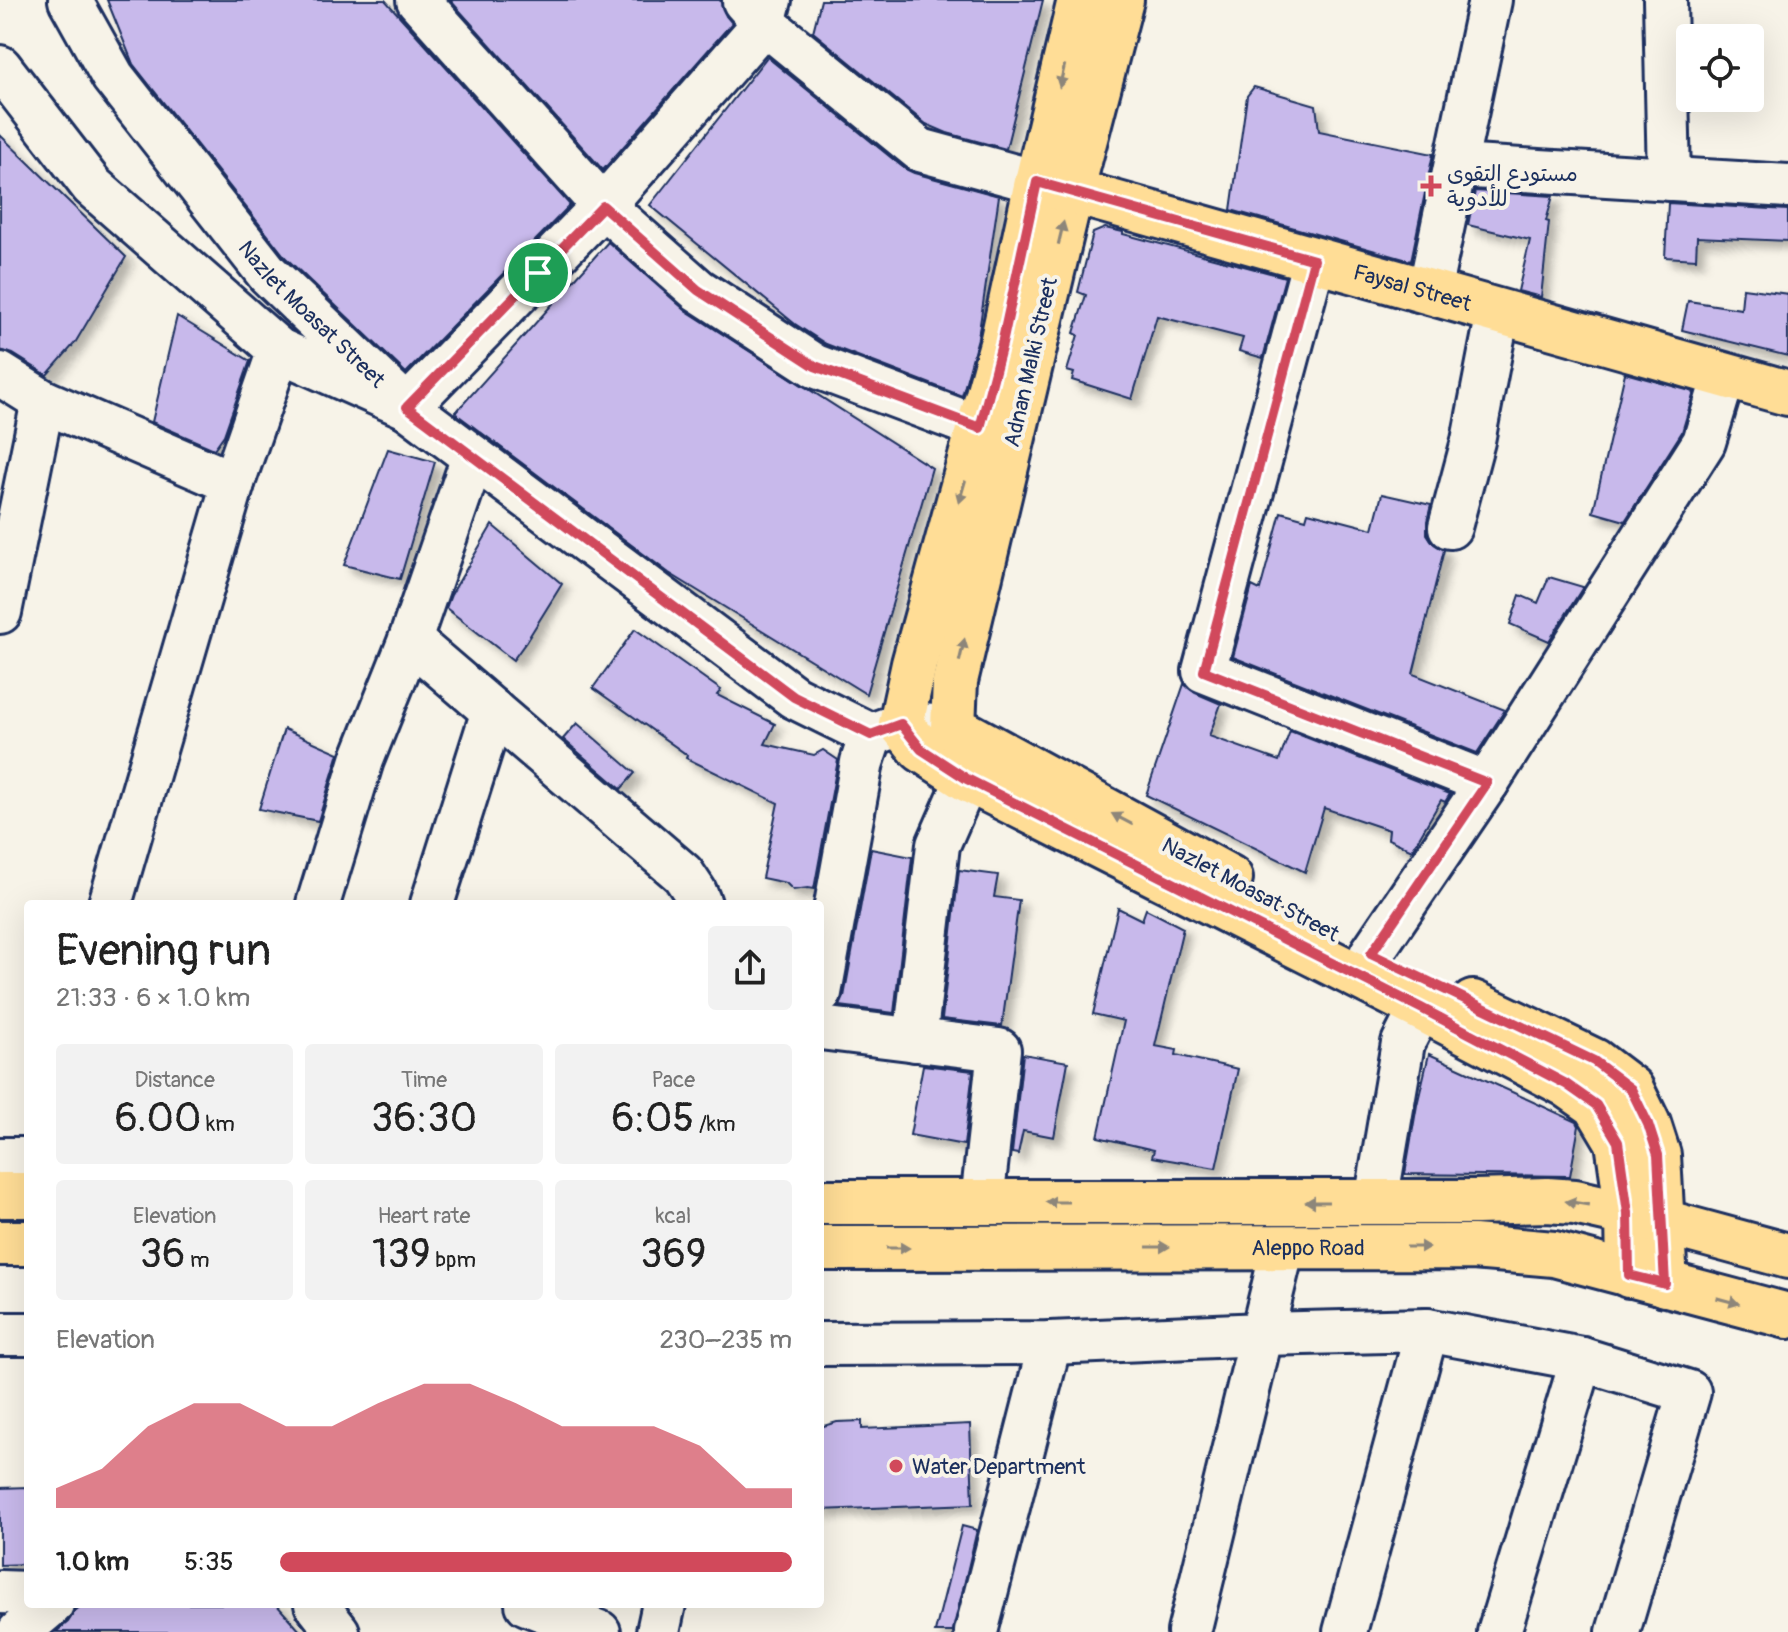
<!DOCTYPE html>
<meta charset="utf-8">
<style>
:root{--surface:#fff;--page:#f2f2f2;--text:#222;--muted:#767676;--accent:#d1495b}
body{margin:0;font-family:Pangolin,"Playpen Sans Arabic",sans-serif;background:var(--page);color:var(--text);height:100vh;display:flex;flex-direction:column;font-size:30px;white-space:nowrap}
*{box-sizing:border-box;margin:0}
p{font-size:26px;color:var(--muted)}
.icon{flex:none;width:44px;height:44px;fill:none;stroke:currentColor;stroke-width:2;stroke-linecap:round;stroke-linejoin:round}
.map{position:relative;flex:1;overflow:hidden}
.panel{position:absolute;left:24px;top:900px;width:800px;height:708px;display:flex;flex-direction:column;background:var(--surface);border-radius:8px;box-shadow:0 8px 32px #0002}
.panel>*{flex:none}
.buttons{position:absolute;left:1676px;top:24px;display:grid;gap:16px}
.buttons a{display:grid;place-items:center;width:88px;height:88px;border-radius:8px;background:var(--surface);box-shadow:0 8px 32px #0002;font-size:40px}
.pin{position:absolute;display:grid;place-items:center;width:68px;height:68px;color:#fff;margin:-34px;border:4px solid #fff;border-radius:50%;box-shadow:0 2px 8px #0007}
.round{display:grid;place-items:center;flex:none;width:84px;height:84px;border-radius:8px;background:var(--page)}
.headline{display:flex;align-items:center;justify-content:space-between;height:136px;padding:0 32px}
h1{font-size:44px;font-weight:600;line-height:60px}
.metrics{display:grid;grid-template-columns:repeat(3,1fr);gap:12px;height:136px;padding:8px 32px}
.metrics div{display:grid;align-content:center;border-radius:8px;background:var(--page);text-align:center}
.metrics b{font-size:40px;font-weight:600}
.metrics small{font-size:22px;font-weight:400}
.metrics p{font-size:22px}
.chart{height:224px;padding:16px 32px}
.chart p{display:flex;justify-content:space-between}
.chart svg{width:100%;height:144px;margin-top:8px;fill:var(--accent);opacity:.7}
ul{padding:0 32px;list-style:none;font-size:26px}
li{display:grid;grid-template-columns:128px 96px 1fr;align-items:center;height:60px}
li i{height:20px;border-radius:10px;background:var(--accent)}
.map>svg:first-child{display:block}
.building{fill:#c8b9eb;stroke:#1b2f5e;stroke-width:2;filter:url(#shadow)}
.lines{fill:none;stroke-linecap:round;stroke-linejoin:round}
.minor-casing{stroke:#1b2f5e;stroke-width:48}
.major-casing{stroke:#1b2f5e;stroke-width:50}
.minor{stroke:#f7f3e8;stroke-width:42}
.major{stroke:#ffdd96;stroke-width:44}
.oneway{fill:#8d867a}
.route-casing{stroke:#fff;stroke-width:16}
.route{stroke:#d1495b;stroke-width:10}
.poi-dot{fill:#d1495b;stroke:#f7f3e8;stroke-width:3}
.labels{text-anchor:middle;stroke-width:8;stroke-linejoin:round;paint-order:stroke}
.poi-label{font-size:22px;fill:#1b2f5e;stroke:#f7f3e8;text-anchor:start}
.street-label{font-size:22px;fill:#1b2f5e;stroke:#f7f3e8}
</style>
<div class="map">
<svg width="1788" height="1632" viewBox="0 0 1788 1632">
<defs>
<filter id="shadow"><feDropShadow dx="7" dy="7" stdDeviation="4" flood-color="#0004"/></filter>
</defs>
<rect width="100%" height="100%" fill="#f7f3e8"/>
<filter id="ink" filterUnits="userSpaceOnUse"><feTurbulence type="fractalNoise" baseFrequency=".0125" numOctaves="2"/><feDisplacementMap in="SourceGraphic" scale="16" xChannelSelector="R" yChannelSelector="G"/><feConvolveMatrix kernelMatrix="1 2 1 2 8 2 1 2 1" color-interpolation-filters="sRGB"/></filter>
<g filter="url(#ink)">
<g class="building">
<path d="M107,0h278l185,205 -164,168 -120,-115 -153,-194z"/>
<path d="M450,0h270l6,16 6,7 -129,147z"/>
<path d="M821,0h222l-37,149 -59,-16 -21,-9 -113,-92z"/>
<path d="M767,57l138,112 9,4 85,23 -21,142 -16,58 -136,-52 -31,-20 -145,-119z"/>
<path d="M1254,87l62,18 3,26 114,23 -22,107 -180,-51 16,-114z"/>
<path d="M0,135l126,122 -51,86 -28,32 -34,-21 -13,-4z"/>
<path d="M1475,191l78,5 -7,25 3,1 -8,75 -23,-6 12,-51 -62,-15z"/>
<path d="M1668,203l120,7v31l-91,-4 -1,22 -31,-2z"/>
<path d="M1105,228l18,4v2l162,43 -22,81 -24,-7 4,-13 -86,-22 -25,83 -60,-19 2,-7 -7,-2 11,-36 -4,-2 12,-38 -8,-3 15,-59z"/>
<path d="M608,242l77,68 247,158 -66,226 -197,-121 -214,-160z"/>
<path d="M1743,288l45,6v62l-106,-26 6,-29 53,8z"/>
<path d="M177,316l73,45 -26,74 -10,14 -62,-27z"/>
<path d="M1625,373l69,19 -12,40 -57,89 -32,-9z"/>
<path d="M388,449l47,13 -35,117 -56,-14z"/>
<path d="M1382,494l49,11 -4,16v13l7,10 10,6 -31,124 92,36 -28,43 -244,-96 19,-71 8,4 21,-78 25,7 2,-7 65,17z"/>
<path d="M492,525l70,59 -36,58 -13,18 -67,-52 5,-13z"/>
<path d="M1549,577l34,10 -34,54 -39,-17 10,-29 18,8z"/>
<path d="M635,629l86,61 -4,5 58,29 -10,20 49,11 9,-5 15,10 -24,129 -6,-1 -15,2 -7,-7 -24,-5 16,-75 -92,-45 1,-3 -94,-67z"/>
<path d="M1184,684l11,9 26,11 -12,32 70,25 11,-30 160,63 -5,8 -4,-2 -29,50 -24,-11 1,-9 -65,-22 -19,64 -159,-77z"/>
<path d="M577,723l58,50 -14,16 -58,-50z"/>
<path d="M284,729l55,24 -21,68 -59,-12z"/>
<path d="M871,849l41,8 -18,156 -54,-7 4,-9z"/>
<path d="M959,870l39,5 -4,22 25,3 -17,126 -60,-7z"/>
<path d="M1118,908l24,12 4,-11 37,19 -28,118 22,4 -1,5 62,14 -22,99 -64,-11 2,-7 -56,-13 26,-116 -31,-7z"/>
<path d="M1023,1054l45,8 -14,75 -31,-6 -5,23 -6,-1z"/>
<path d="M1429,1054l148,68 2,4 -9,50 -165,-2 12,-69z"/>
<path d="M923,1065l50,6 -9,74 -54,-10z"/>
<path d="M862,1421v8l108,-5 3,80 -153,6v-83l17,-5z"/>
<path d="M28,1487v77l-28,1v-77z"/>
<path d="M962,1526l15,4 -24,102h-18z"/>
<path d="M83,1604h193l25,28h-245l12,-10 7,-11z"/>
</g>
<g class="lines">
<defs>
<g id="minor">
<path id="s1" d="M70,0l43,77 155,197 139,133 387,290 77,38 30,-11 34,2"/>
<path d="M418,0l185,206 95,84 117,76 165,62"/>
<path d="M1665,0l4,179"/>
<path d="M744,1l20,22 156,127 117,32"/>
<path d="M0,67l92,119 187,164 128,57 196,-201 161,-183 6,-23"/>
<path d="M1456,166l332,20"/>
<path d="M1314,260l-110,411 283,112"/>
<path d="M1429,292l61,-292"/>
<path d="M0,374l43,27 190,82"/>
<path d="M1450,527l23,-86 25,-129"/>
<path d="M0,612l43,-211"/>
<path d="M410,640l273,234 12,18 5,12"/>
<path d="M110,904l123,-421 46,-133"/>
<path d="M318,904l44,-144 48,-120 63,-183"/>
<path d="M432,904l61,-193"/>
<path d="M1371,954l116,-171 217,-341 20,-66"/>
<path d="M820,993l42,-231 9,-27"/>
<path d="M820,1028l179,22 -17,152"/>
<path d="M915,1040l23,-195 29,-66"/>
<path d="M0,1159h28"/>
<path d="M1376,1202l27,-159 18,-35"/>
<path d="M0,1334h28"/>
<path d="M820,1344l230,-1 212,-9 165,-4 155,29 107,33 -71,240"/>
<path d="M0,1592l28,1"/>
<path d="M316,1604l22,28"/>
<path d="M527,1604l72,28"/>
<path d="M19,1632l33,-28"/>
<path d="M658,1632l6,-28"/>
<path d="M976,1632l74,-289"/>
<path d="M1189,1632l94,-385"/>
<path d="M1345,1632l82,-302"/>
<path d="M1499,1632l83,-273"/>
</g>
<g id="major">
<path d="M1080,0l-43,182 -35,162 -88,320 -13,60 20,25 46,30 454,229 145,76 30,21 22,37 10,71 1,62"/>
<path d="M1121,0l-50,192 -116,489 -2,46 277,151"/>
<path id="s2" d="M1043,183l745,210"/>
<path d="M1473,1003l121,58 37,28 17,35 10,31 7,129"/>
<path d="M0,1195h28"/>
<path d="M820,1202h657l70,-2 28,2 88,20 125,34"/>
<path d="M0,1243h28"/>
<path id="s3" d="M820,1248l653,-1 81,7 234,62"/>
</g>
</defs>
<use href="#minor" class="minor-casing"/>
<use href="#major" class="major-casing"/>
<use href="#minor" class="minor"/>
<use href="#major" class="major"/>
</g>
<defs><path id="oneway-solid" d="M-6-.8H1V-3.2L6.5 0L1 3.2V.8H-6Z" transform="scale(2)"/></defs>
<g class="oneway">
<use href="#oneway-solid" transform="translate(1062 76) rotate(103)"/>
<use href="#oneway-solid" transform="translate(1061 233) rotate(-77)"/>
<use href="#oneway-solid" transform="translate(962 492) rotate(106)"/>
<use href="#oneway-solid" transform="translate(962 650) rotate(-77)"/>
<use href="#oneway-solid" transform="translate(1122 819) rotate(-152)"/>
<use href="#oneway-solid" transform="translate(1057 1202) rotate(180)"/>
<use href="#oneway-solid" transform="translate(1317 1202) rotate(180)"/>
<use href="#oneway-solid" transform="translate(1577 1203) rotate(-171)"/>
<use href="#oneway-solid" transform="translate(1158 1247)"/>
<use href="#oneway-solid" transform="translate(1418 1247)"/>
<use href="#oneway-solid" transform="translate(898 1248)"/>
<use href="#oneway-solid" transform="translate(1728 1301) rotate(15)"/>
</g>
</g>
<g class="lines" filter="url(#ink)">
<defs>
<path id="route" d="M1037,182l277,78 -110,411 283,112 -116,171 223,107 37,28 17,35 10,31 7,129 -36,-9 -1,-62 -10,-71 -22,-37 -30,-21 -145,-76 -454,-229 -46,-30 -20,-25 -30,11 -77,-38 -387,-290 196,-201 95,84 117,76 165,62 22,-84z"/>
</defs>
<use href="#route" class="route-casing"/>
<use href="#route" class="route"/>
</g>
<g class="poi-dot">
<path d="M1427 174h8v8h8v8h-8v8h-8v-8h-8v-8h8z"/>
<circle cx="896" cy="1466" r="8"/>
</g>
<g class="labels">
<g class="poi-label">
<text x="1447" y="181">مستودع التقوى<tspan x="1447" dy="25">للأدوية</tspan></text>
<text x="912" y="1474">Water Department</text>
</g>
<g class="street-label">
<text dy="8" stroke="none"><textPath href="#s2" startOffset="384">Faysal Street</textPath></text>
<text dy="8" stroke="none"><textPath href="#s1" startOffset="398">Nazlet Moasat Street</textPath></text>
<text transform="translate(1030 362) rotate(-77)" y="8">Adnan Malki Street</text>
<text transform="translate(1251 889) rotate(28)" y="8">Nazlet Moasat Street</text>
<text dy="8" stroke="none"><textPath href="#s3" startOffset="488">Aleppo Road</textPath></text>
</g>
</g>
</svg>
<div class="buttons">
<a><svg class="icon" aria-label="locate" viewBox="0 0 24 24"><circle cx="12" cy="12" r="6"/><path d="M12 2v4M12 18v4M2 12h4M18 12h4"/></svg></a>
</div>
<div class="pin" style="left:538px;top:273px;background:#1e9e55"><svg class="icon" aria-label="arrive" viewBox="0 0 24 24"><path d="M6 21V4h12l-3 4 3 4H6"/></svg></div>
<section class="panel">
<div class="headline"><div><h1>Evening run</h1><p>21:33 · 6 × 1.0 km</p></div><a class="round"><svg class="icon" aria-label="share" viewBox="0 0 24 24"><path d="M12 15V3M7 8l5-5 5 5M5 13v7h14v-7"/></svg></a></div>
<div class="metrics">
<div><p>Distance</p><b>6.00<small> km</small></b></div>
<div><p>Time</p><b>36:30</b></div>
<div><p>Pace</p><b>6:05<small> /km</small></b></div>
</div>
<div class="metrics">
<div><p>Elevation</p><b>36<small> m</small></b></div>
<div><p>Heart rate</p><b>139<small> bpm</small></b></div>
<div><p>kcal</p><b>369</b></div>
</div>
<div class="chart"><p><span>Elevation</span>230–235 m</p>
<svg viewBox="0 0 160 44" preserveAspectRatio="none"><path d="M0 44V38L10 32L20 19L30 12L40 12L50 19L60 19L70 12L80 6L90 6L100 12L110 19L120 19L130 19L140 25L150 38L160 38V44z"/></svg>
</div>
<ul>
<li><b>1.0 km</b>5:35<i style="width:100%"></i></li>
</ul>
</section>
</div>
